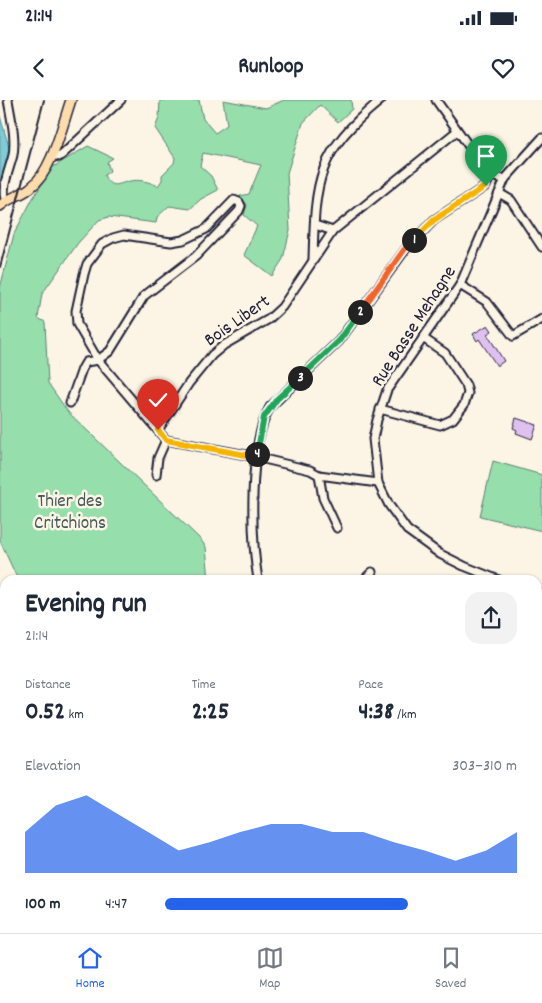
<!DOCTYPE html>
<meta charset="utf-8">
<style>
:root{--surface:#fff;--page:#f2f2f3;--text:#1f2937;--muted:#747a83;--line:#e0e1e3;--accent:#2563eb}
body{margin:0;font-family:Dekko,sans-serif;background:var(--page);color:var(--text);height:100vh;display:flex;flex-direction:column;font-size:19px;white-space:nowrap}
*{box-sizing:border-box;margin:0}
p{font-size:16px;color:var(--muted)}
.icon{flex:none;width:28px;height:28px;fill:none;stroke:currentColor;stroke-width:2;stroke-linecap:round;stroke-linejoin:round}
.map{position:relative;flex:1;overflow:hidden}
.panel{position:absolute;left:0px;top:475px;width:542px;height:359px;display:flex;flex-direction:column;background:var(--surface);border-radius:15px 15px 0 0;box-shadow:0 1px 4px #0004}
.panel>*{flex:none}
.pin{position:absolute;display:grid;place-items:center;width:42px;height:42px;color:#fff;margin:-51px -21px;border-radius:50% 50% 50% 0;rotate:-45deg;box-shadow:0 0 5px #0007}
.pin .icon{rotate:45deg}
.km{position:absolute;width:25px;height:25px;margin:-12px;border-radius:50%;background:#222;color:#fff;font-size:14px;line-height:25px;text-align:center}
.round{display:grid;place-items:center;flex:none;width:52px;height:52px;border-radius:15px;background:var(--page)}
.summary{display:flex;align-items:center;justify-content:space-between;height:85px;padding:0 25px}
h1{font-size:28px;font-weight:800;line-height:38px}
.metrics{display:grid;grid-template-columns:repeat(3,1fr);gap:8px;height:85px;padding:5px 25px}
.metrics div{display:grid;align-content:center}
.metrics b{font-size:25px;font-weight:800}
.metrics small{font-size:14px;font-weight:400}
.metrics p{font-size:14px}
.chart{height:140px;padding:10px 25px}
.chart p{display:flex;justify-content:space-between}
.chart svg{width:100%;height:90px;margin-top:5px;fill:var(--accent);opacity:.7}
ul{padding:0 25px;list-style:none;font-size:16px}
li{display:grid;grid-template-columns:80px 60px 1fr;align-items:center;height:38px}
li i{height:12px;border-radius:6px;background:var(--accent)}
.status{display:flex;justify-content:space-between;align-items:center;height:35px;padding:0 25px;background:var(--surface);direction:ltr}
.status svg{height:14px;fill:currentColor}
header{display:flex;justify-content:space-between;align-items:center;height:65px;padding:0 25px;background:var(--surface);font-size:22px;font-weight:800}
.dock{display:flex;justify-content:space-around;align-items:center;height:70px;border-top:1px solid var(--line);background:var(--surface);font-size:14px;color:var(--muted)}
.dock a{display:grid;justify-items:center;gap:2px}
.dock .on{color:var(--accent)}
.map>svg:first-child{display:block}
.green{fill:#96deac;stroke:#5c8074}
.water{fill:#7ccdd6;stroke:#588998}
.building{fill:#dec1ef;stroke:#22223b}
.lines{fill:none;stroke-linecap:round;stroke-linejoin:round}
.minor-casing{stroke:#22223b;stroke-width:11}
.major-casing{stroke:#22223b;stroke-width:12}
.minor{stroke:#fcf5e5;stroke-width:7}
.major{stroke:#fddcac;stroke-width:9}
.rail{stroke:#22223b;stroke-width:2}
.split-1-casing{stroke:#fff;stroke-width:10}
.split-2-casing{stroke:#fff;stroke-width:10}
.split-3-casing{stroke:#fff;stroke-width:10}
.split-4-casing{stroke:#fff;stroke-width:10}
.split-5-casing{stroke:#fff;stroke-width:10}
.split-1{stroke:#f5b400;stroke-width:6}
.split-2{stroke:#f0652b;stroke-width:6}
.split-3{stroke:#22a559;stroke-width:6}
.split-4{stroke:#22a559;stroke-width:6}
.split-5{stroke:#f5b400;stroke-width:6}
.labels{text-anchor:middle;stroke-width:5;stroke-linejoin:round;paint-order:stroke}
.street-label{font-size:19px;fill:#22223b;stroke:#fcf5e5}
.park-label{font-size:19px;fill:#455a5d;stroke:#fcf5e5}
</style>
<div class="status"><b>21:14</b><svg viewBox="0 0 49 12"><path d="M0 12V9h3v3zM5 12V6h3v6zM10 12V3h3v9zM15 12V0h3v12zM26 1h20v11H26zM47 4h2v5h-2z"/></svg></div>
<header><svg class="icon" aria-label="back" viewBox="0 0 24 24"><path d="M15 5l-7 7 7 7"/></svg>Runloop<svg class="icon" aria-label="heart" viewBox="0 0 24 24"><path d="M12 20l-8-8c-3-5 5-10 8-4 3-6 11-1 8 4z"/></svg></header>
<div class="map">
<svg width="542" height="833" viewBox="0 0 542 833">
<rect width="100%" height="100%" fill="#fcf5e5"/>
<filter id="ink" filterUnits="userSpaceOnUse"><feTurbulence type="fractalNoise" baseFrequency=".02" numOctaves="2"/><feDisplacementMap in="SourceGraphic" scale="10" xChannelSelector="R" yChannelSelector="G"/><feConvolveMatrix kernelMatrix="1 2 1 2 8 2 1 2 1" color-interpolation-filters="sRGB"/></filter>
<g filter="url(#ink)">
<g class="green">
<path d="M160,0h39l4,19 12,14 12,-8 -4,-25 43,8 18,-8h67l1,9 -14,13 -18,-17 -17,18 -16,50 3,57 -7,29 -11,17 -28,-21 13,-29 -13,-11 3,-10 -7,-9 9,-2 12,-29 -58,-12 -3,13 11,10 7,14 -17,9 -11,10 -21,-3 -12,11 -1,6 -47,-6 -10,3 -21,23 -36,51 -4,24 7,4 3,61 20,29 132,127 6,8 3,33h-191l-18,-39v-253l14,-54 19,-36 20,-31 35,-21 25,12 -6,4 3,9 -6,4c7,15 13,9 26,6 10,-2 20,1 28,5l4,-6v-5l12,-12 1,-5 -20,-30 4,-10z"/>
<path d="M493,361l49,14v56l-62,-15z"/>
<path d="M542,683v113l-4,4v-114z"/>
<path d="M164,829h99l-1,4h-98z"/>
<path d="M329,829h179l-5,4h-181z"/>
</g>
<path class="water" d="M0,16l11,38 -11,28z"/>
<g class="building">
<path d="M488,225l4,6 -5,3 17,27 -7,5 -18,-27 -2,2 -4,-7z"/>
<path d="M516,318l21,7 -5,14 -16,-6 1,-3 -4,-2z"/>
</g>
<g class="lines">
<defs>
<g id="minor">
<path d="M436,0l54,76"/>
<path d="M52,55l7,2 4,-3 58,-54"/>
<path d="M499,93l12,7 31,47"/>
<path d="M6,101c-6,-11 4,-33 7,-46 3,-18 -2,-37 -5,-55"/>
<path d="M315,125l18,6"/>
<path d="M313,159c2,-80 4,-107 68,-159"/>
<path d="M460,185l27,17 26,34 29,-17"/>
<path d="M70,303l12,-34 4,-7 12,-2 12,-9 34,-55 52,-40 43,-45 2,-5 -2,-4 -5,-2 -28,29 -23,11 -12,2 -47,-7 -11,3 -11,6 -15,20 -3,10 -8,37 1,13 21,36 68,80 91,17"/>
<path d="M380,309l60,16 13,-6 11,-14 4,-12 -2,-8 -21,-32 -22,-15"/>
<path d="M158,330l31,-47 23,-28 12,-10 45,-26 13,-12 51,-76 124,-100"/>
<path d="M264,359l46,11 9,5"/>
<path d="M156,375l2,-17 8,-18"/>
<path d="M337,428l-14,-30 -4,-23 59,8"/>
<path d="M258,480c-7,-44 -10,-134 12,-173l69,-66 66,-91 29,-30 52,-34 4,-10 15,3"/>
<path d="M364,480l8,-8"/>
<path d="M499,480l-35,-14 -24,-12 -33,-24 -18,-25 -11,-22 -5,-44 4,-19 10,-30 73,-105 45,-106 37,-41"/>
<path d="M538,493l4,1"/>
<path d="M538,595l4,1"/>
<path d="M538,680l4,-2"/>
<path d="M0,694l5,-2"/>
<path d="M538,805l4,-4"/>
<path d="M508,833l5,-4"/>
</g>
<g id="major">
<path d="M0,106c10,-9 20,-10 30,-18 22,-16 32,-62 41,-88"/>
<path d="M0,603l5,13"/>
<path d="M83,829l1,4"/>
</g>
</defs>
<use href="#minor" class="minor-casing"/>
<use href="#major" class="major-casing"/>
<use href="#minor" class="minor"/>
<use href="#major" class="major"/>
<g class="rail">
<path d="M0,167l44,-167"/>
<path d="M0,812l5,14"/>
</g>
</g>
</g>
<g class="lines" filter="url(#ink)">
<defs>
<path id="split-1" d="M414,140l20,-20 52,-34"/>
<path id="split-2" d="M360,212l44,-62 10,-10"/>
<path id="split-3" d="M300,278l39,-37 21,-29"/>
<path id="split-4" d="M257,354l7,-37 13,-18 23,-21"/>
<path id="split-5" d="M158,330l8,10 90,17 1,-3"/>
</defs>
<use href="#split-1" class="split-1-casing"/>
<use href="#split-2" class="split-2-casing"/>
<use href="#split-3" class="split-3-casing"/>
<use href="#split-4" class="split-4-casing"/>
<use href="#split-5" class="split-5-casing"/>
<use href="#split-1" class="split-1"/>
<use href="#split-2" class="split-2"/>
<use href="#split-3" class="split-3"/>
<use href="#split-4" class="split-4"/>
<use href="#split-5" class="split-5"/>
</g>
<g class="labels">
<g class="street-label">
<text transform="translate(236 219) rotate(-35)" y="7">Bois Libert</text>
<text transform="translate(412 225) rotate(-57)" y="7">Rue Basse Mehagne</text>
</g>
<g class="park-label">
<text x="70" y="406">Thier des<tspan x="70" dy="22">Critchions</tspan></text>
</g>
</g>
</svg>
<div class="pin" style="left:486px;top:86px;background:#1e9e55"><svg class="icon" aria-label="arrive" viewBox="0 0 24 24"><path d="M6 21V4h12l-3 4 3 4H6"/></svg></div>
<div class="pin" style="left:158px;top:330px;background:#d93025"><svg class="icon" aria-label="check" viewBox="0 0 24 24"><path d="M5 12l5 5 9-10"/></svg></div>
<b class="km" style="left:414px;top:140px">1</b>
<b class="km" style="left:360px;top:212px">2</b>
<b class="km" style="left:300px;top:278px">3</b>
<b class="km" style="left:257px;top:354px">4</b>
<section class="panel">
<div class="summary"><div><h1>Evening run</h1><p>21:14</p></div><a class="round"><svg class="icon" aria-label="share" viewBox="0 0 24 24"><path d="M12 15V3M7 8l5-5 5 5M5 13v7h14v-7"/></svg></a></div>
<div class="metrics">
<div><p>Distance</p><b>0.52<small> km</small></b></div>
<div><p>Time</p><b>2:25</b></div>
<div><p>Pace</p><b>4:38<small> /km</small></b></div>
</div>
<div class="chart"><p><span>Elevation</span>303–310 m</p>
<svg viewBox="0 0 160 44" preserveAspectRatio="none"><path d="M0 44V24L10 11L20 6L30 15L40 24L50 33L60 29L70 24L80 20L90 20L100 24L110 24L120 29L130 33L140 38L150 33L160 24V44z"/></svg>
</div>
<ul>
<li><b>100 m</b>4:47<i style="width:69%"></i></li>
</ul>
</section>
</div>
<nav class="dock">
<a class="on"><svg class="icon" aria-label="home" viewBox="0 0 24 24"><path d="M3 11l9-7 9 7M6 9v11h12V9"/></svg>Home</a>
<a><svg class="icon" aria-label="map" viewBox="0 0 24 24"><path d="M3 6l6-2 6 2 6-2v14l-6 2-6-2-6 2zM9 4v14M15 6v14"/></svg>Map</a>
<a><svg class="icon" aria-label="saved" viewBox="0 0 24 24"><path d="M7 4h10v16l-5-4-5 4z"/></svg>Saved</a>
</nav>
